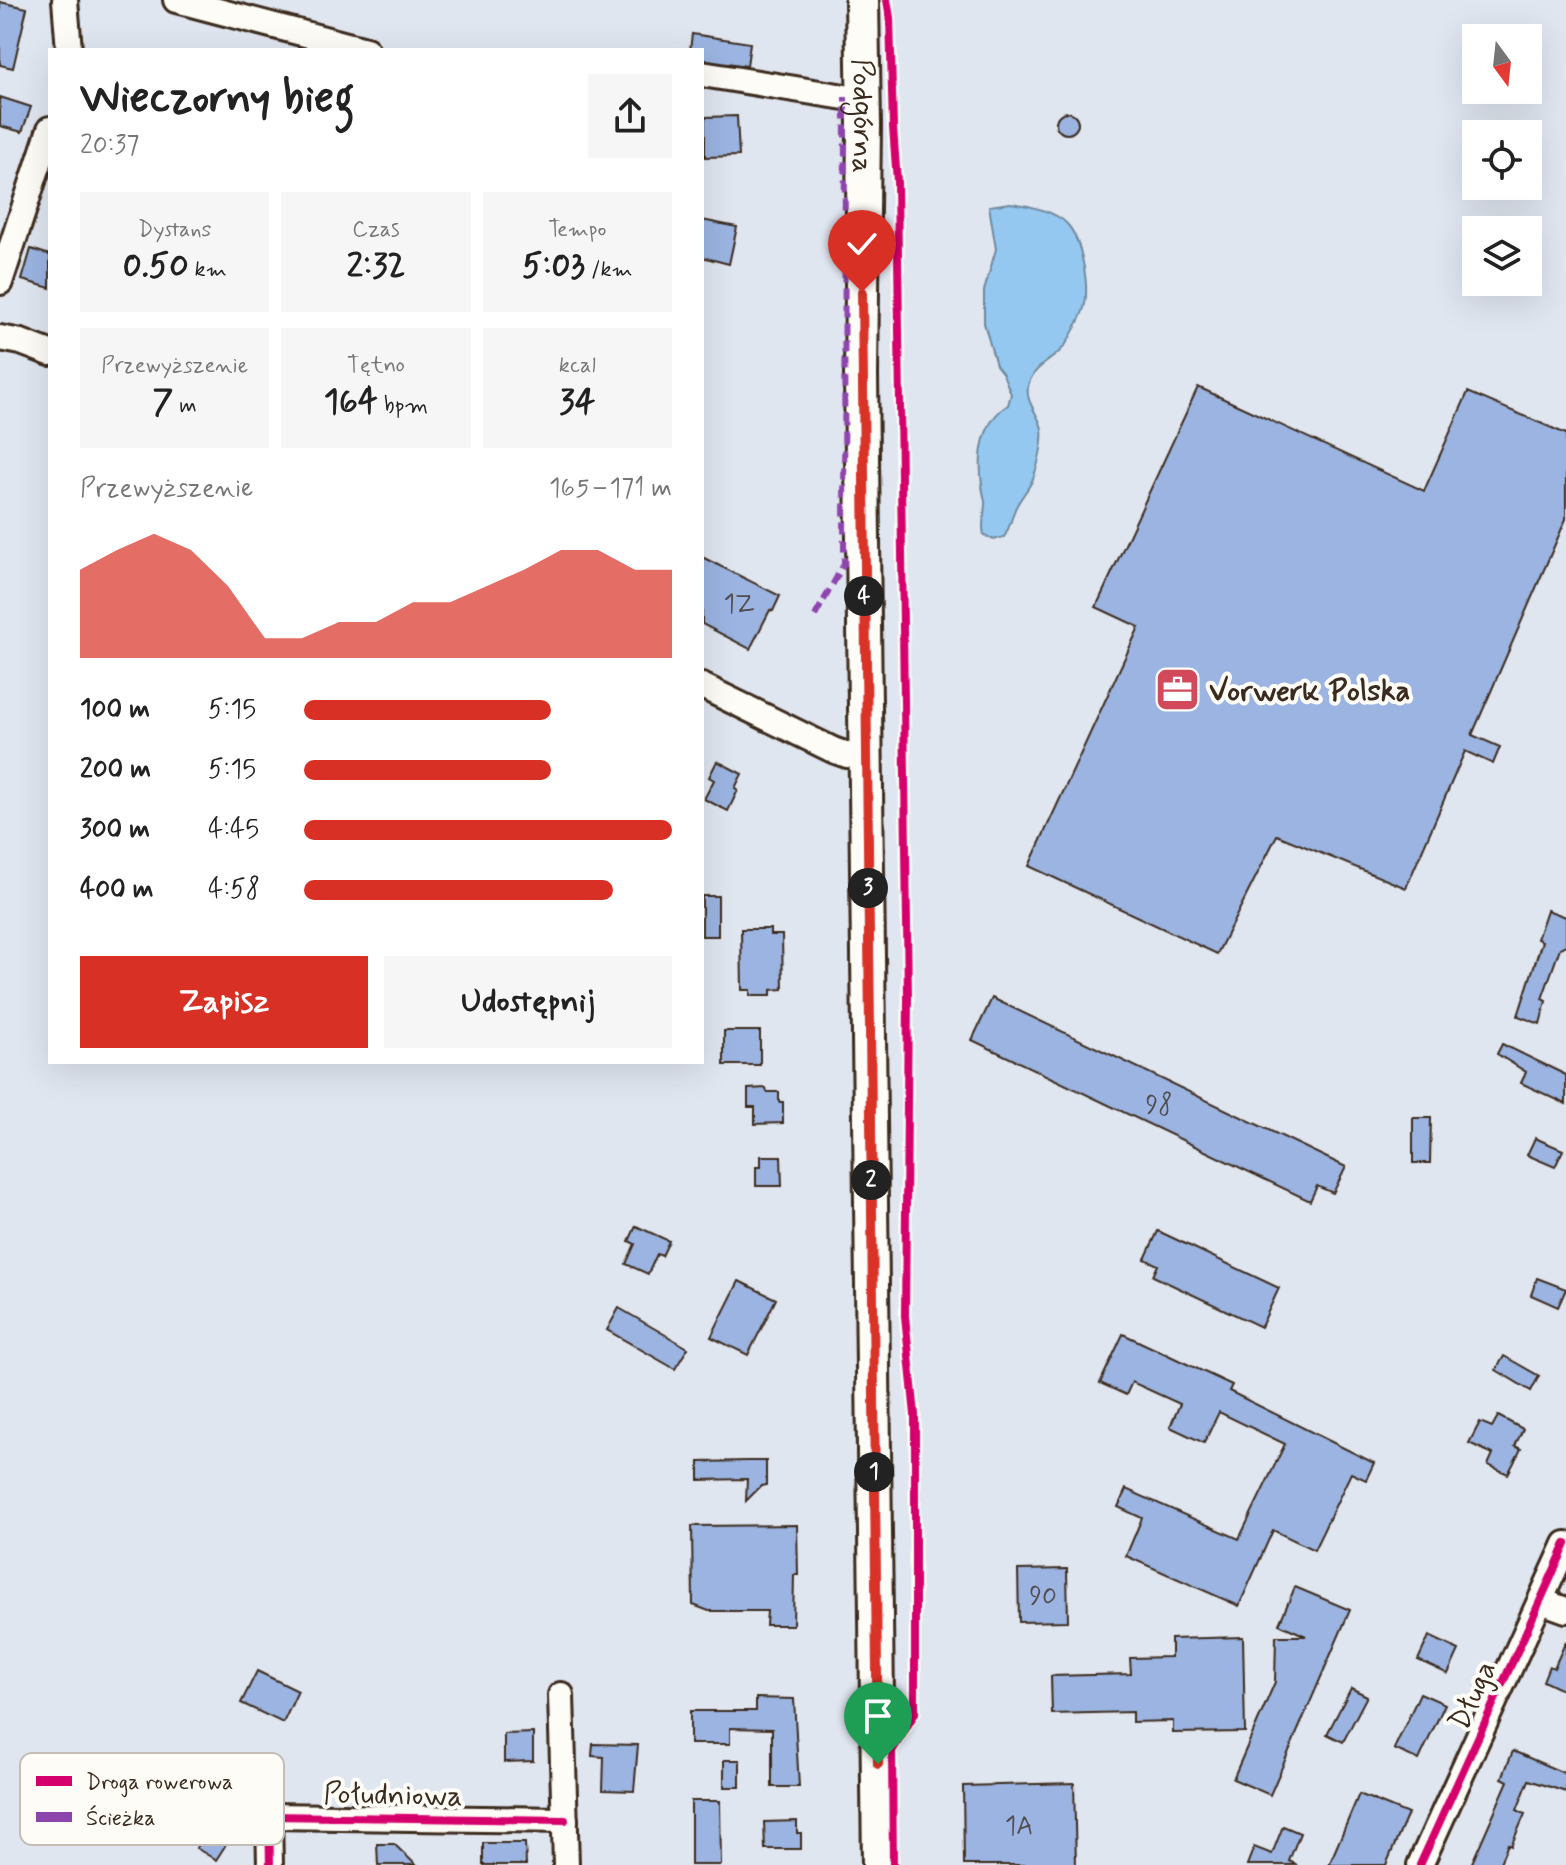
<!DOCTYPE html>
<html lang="pl">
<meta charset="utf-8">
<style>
:root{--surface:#fff;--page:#f6f6f6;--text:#222;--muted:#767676;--accent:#d93025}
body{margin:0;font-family:Mynerve,sans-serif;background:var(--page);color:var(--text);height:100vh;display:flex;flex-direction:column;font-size:30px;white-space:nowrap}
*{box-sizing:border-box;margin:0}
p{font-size:26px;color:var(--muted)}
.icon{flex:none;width:44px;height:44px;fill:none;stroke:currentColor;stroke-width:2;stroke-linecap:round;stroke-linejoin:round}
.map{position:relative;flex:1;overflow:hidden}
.panel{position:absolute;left:48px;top:48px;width:656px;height:1016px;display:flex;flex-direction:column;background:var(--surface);border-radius:0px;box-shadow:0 8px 32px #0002}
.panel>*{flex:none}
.needle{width:52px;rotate:165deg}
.tools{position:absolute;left:1462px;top:24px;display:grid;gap:16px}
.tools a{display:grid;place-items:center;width:80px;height:80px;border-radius:0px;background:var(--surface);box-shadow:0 8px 32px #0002;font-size:40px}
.pin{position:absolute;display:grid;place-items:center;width:68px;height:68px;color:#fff;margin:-82px -34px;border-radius:50% 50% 50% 0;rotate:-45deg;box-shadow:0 0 8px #0007}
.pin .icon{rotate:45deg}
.km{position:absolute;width:40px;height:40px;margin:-20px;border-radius:50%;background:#222;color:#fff;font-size:22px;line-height:40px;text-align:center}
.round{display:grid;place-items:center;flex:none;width:84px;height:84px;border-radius:0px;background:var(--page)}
.head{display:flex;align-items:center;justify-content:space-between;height:136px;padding:0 32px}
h1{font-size:44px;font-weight:700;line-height:60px}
.figures{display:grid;grid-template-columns:repeat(3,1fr);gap:12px;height:136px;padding:8px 32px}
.figures div{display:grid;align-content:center;border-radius:0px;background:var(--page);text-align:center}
.figures b{font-size:34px;font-weight:700}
.figures small{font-size:22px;font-weight:400}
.figures p{font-size:22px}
.chart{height:224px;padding:16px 32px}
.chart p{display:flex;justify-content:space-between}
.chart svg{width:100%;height:144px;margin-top:8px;fill:var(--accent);opacity:.7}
.cta{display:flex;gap:16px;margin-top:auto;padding:16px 32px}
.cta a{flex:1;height:92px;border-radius:0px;background:var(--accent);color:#fff;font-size:32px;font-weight:700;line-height:92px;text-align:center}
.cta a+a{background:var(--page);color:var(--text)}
ul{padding:0 32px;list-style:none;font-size:26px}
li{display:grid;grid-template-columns:128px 96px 1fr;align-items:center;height:60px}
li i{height:20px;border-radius:10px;background:var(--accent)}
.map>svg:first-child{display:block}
.water{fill:#94c8f1;stroke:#70899d;stroke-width:2}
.building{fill:#9bb4e1;stroke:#3b2a1e;stroke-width:2}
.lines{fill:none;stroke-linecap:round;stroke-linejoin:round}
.minor-casing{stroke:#3b2a1e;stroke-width:30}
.secondary-casing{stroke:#3b2a1e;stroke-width:38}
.minor{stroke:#fdfcf7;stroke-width:24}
.secondary{stroke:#fdfcf7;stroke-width:32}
.quiet{stroke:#8e44ad;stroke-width:6;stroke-dasharray:12 6;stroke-linecap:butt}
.cycleway-casing{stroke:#fdfcf7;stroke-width:13}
.cycleway{stroke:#d6006c;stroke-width:8}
.route-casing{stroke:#fff;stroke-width:16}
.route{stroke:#d93025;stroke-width:10}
.labels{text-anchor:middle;stroke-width:8;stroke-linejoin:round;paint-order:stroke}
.number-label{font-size:26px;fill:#534c4f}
.street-label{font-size:30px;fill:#3b2a1e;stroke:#fdfcf7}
.poi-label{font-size:30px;font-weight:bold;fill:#3b2a1e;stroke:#fdfcf7;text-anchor:start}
.key{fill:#fdfcf7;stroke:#c3bdb6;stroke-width:2}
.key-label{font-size:22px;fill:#3b2a1e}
</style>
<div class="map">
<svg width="1566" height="1865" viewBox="0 0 1566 1865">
<rect width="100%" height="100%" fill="#e0e6f0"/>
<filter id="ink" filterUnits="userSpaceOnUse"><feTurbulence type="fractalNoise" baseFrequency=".0125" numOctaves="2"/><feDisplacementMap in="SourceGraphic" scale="16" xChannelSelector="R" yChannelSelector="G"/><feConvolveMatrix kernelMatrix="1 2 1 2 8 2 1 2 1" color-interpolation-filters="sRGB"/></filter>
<g filter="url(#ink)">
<path class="water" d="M1010,203c16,2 46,8 57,21 15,16 24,66 16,87 -4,11 -11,23 -17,33 -10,16 -30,19 -37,39 -6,18 10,30 13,46 2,14 -5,41 -11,54 -5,9 -12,17 -16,26 -4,10 -5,19 -11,28l-10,3 -10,-5c-3,-12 1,-20 1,-32 0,-6 -3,-12 -3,-19 -4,-28 0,-63 26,-79l3,-11 -8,-20 -7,-9 -12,-42v-32l12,-42 -7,-43z"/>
<g class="building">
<path d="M0,2l27,6 -14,60 -13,-3z"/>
<path d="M692,34l58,9 -3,23 -45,-7v-9h-12z"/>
<path d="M0,97l31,10 -9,25 -22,-6z"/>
<circle cx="1067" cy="123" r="11"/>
<path d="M737,116l2,40 -34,1v-40z"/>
<path d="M702,220l35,7 -8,37 -27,-7z"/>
<path d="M31,249l19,6v33l-28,-8z"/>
<path d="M1198,387l226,104 44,-99 98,42v85l-94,216 28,12 -7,17 -28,-13 -59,137 -129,-53 -60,119 -188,-88 110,-239 -43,-20z"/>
<path d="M702,557l78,39 -7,15 -3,-1 -20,39 -48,-25z"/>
<path d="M717,761l25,13 -7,14 3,2 -10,21 -24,-12 10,-19 -5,-3z"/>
<rect x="702" y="896" width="16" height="40"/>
<path d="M1547,910l19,7v28l-6,3 -18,51 4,2 -6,23 -22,-8 24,-75 -5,-2z"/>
<path d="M741,929h29v6h12l1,54 -12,1v6h-21v-6h-8z"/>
<path d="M992,998l354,169 -13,26 -16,-7 -7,15 -338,-161z"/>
<rect x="724" y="1031" width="36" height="34"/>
<path d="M1502,1044l64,31v29l-45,-21 5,-11 -29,-18z"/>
<path d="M766,1088l1,4h12v10h4v21l-28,1v-17h-7v-18z"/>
<path d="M1413,1118h18l-1,45h-17z"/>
<path d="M1535,1138l28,12 -8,17 -28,-12z"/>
<path d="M761,1156h20l1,30h-26v-19h5z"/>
<path d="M636,1226l33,15 -7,15 -5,-2 -9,20 -22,-10 9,-20 -6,-3z"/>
<path d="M1158,1231l121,57 -18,39 -108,-51 5,-11 -13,-6z"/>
<path d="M1537,1278l29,11 -8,18 -27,-12z"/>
<path d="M739,1281l37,18 -28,56 -37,-18z"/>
<path d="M619,1308l69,40 -13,21 -68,-39z"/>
<path d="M1123,1334l109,51 -3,6 145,72 -8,17 -15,-7 -37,77 -41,-20 -34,76 -113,-50 16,-38 -24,-11 8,-18 113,50 46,-95 -66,-32 -15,31 -34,-16 10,-23 -48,-22 -6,13 -26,-12z"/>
<path d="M1504,1356l35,20 -8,15 -35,-21z"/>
<path d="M1498,1416l25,13 -8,17 6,3 -13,25 -20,-9 5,-11 -24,-11 11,-21 12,5z"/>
<path d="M747,1461h19v24l-5,1 -15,15 1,-22 -48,1v-18z"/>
<path d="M797,1525l1,50h-4l-1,50h-27l1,-14h-58l-16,-6 -1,-79z"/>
<path d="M1067,1569l1,52 -49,1 -1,-52z"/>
<path d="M1295,1587l55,23 -80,185 -37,-16 42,-97 1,-46h30l-27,-12z"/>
<path d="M1429,1636l30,14 -11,24 -30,-14z"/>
<path d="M1243,1637l2,95 -72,1v-12l-41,1v-10l-80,2 -1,-38 80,-2 -1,-16 41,-1v-18z"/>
<path d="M1566,1641v51l-23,-11 6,-15 5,2z"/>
<path d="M257,1671l41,20 -15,32 -42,-20z"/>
<path d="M1351,1688l16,8 -24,46 -16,-8z"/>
<path d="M1420,1693l25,11 -26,56 -25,-11z"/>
<path d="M756,1698l38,1 5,88h-27v-58l-42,-1v16h-40v-33h66z"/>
<path d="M533,1733v28l-29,1v-28z"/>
<path d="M593,1744l45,1 -4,46 -31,-1 1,-33 -12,-1z"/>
<path d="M1513,1751l53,23v18l-37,-12 -12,30 8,4 -14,32 -3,-2 -9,21h-28l37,-84 -6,-3z"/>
<rect x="724" y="1760" width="16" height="27"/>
<path d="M1074,1783l2,82h-112l-1,-79z"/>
<path d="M1359,1794l49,20 -22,51h-57z"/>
<path d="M691,1801h29l1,64h-30z"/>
<path d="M207,1804l32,20 -23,36 -20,-12 6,-10 -12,-6z"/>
<path d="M797,1821v12h4v16h-36l-1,-27z"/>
<path d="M1283,1826l17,7 -11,28 8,4h-50l7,-18 18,7z"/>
<path d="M483,1843h42l1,22h-43z"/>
<path d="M377,1844h17l22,21h-38z"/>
</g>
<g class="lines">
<defs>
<g id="minor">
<path d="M65,0l4,50"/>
<path d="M176,0l190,50"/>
<path d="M702,74l161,26"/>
<path d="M0,282l50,-153"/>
<path d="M0,338l21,4 29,11"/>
<path d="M702,686l131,64 14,5 19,1"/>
<path d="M1541,1601l25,9"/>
<path d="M561,1695l5,170"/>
<path d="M270,1865l-1,-49 296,4"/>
<path d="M1420,1865l146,-321"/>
</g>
<g id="secondary">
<path id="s1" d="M862,0l2,126 -3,249 18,1490"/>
</g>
</defs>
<use href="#minor" class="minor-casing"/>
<use href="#secondary" class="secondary-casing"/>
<use href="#minor" class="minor"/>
<use href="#secondary" class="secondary"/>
<path class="quiet" d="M815,616l29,-52 1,-467"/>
<defs>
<g id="cycleway">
<path d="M887,0l3,18 3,109 4,55 11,816 -3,318 10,99v298l-23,38 1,114"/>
<path d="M270,1865l-1,-49 296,4"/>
<path d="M1420,1865l146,-321"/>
</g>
</defs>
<use href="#cycleway" class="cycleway-casing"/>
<use href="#cycleway" class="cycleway"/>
</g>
</g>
<g class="lines" filter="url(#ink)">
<defs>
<path id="route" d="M862,292l16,1472"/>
</defs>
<use href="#route" class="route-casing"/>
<use href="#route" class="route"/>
</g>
<defs>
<symbol id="office-square" viewBox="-11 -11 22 22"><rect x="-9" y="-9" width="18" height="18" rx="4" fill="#d1495b" stroke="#fdfcf7"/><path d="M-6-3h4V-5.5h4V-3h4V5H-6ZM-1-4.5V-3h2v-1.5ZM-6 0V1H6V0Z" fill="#fff"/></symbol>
</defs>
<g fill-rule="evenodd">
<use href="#office-square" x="1152" y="664" width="51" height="51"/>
</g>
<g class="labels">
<g class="number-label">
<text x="739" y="612">1Z</text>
<text x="1159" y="1113">98</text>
<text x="1043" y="1604">90</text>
<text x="1019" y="1834">1A</text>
</g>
<g class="street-label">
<text dy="10" stroke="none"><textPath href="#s1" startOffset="116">Podgórna</textPath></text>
<text transform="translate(1472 1695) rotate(-65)" y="10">Długa</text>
<text transform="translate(393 1794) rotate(1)" y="10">Południowa</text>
</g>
<g class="poi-label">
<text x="1209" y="700">Vorwerk Polska</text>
</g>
</g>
<rect x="20" y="1753" width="264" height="92" rx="12" class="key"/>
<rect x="36" y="1776" width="36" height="10" fill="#d6006c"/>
<rect x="36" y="1812" width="36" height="10" fill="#8e44ad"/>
<g class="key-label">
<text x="86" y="1789">Droga rowerowa</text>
<text x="86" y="1825">Ścieżka</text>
</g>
</svg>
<div class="tools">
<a><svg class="needle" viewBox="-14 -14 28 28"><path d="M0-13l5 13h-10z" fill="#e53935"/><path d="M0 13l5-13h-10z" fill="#767676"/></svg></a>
<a><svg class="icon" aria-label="locate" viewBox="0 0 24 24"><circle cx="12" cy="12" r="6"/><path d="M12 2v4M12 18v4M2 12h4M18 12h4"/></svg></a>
<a><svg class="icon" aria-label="layers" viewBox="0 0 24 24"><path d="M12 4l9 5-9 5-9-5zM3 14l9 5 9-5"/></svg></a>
</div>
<div class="pin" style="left:878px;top:1764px;background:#1e9e55"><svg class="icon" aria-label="arrive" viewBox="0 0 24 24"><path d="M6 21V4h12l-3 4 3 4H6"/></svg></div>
<div class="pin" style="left:862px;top:292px;background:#d93025"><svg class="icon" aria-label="check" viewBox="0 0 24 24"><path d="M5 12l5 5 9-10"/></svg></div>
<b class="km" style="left:874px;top:1472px">1</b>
<b class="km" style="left:871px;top:1180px">2</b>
<b class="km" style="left:868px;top:888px">3</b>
<b class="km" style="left:864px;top:596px">4</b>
<section class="panel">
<div class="head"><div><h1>Wieczorny bieg</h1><p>20:37</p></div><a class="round"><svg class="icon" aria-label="share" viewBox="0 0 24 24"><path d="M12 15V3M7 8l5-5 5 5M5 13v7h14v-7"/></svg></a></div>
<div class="figures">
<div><p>Dystans</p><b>0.50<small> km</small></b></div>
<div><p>Czas</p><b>2:32</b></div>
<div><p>Tempo</p><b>5:03<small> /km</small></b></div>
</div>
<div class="figures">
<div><p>Przewyższenie</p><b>7<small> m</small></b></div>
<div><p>Tętno</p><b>164<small> bpm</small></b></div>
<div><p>kcal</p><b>34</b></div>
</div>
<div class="chart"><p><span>Przewyższenie</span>165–171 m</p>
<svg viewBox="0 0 160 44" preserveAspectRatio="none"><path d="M0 44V17L10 11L20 6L30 11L40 22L50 38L60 38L70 33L80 33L90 27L100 27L110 22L120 17L130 11L140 11L150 17L160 17V44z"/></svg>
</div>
<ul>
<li><b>100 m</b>5:15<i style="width:67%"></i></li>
<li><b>200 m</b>5:15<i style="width:67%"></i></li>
<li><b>300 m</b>4:45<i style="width:100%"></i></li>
<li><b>400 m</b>4:58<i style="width:84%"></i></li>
</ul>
<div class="cta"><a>Zapisz</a><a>Udostępnij</a></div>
</section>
</div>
